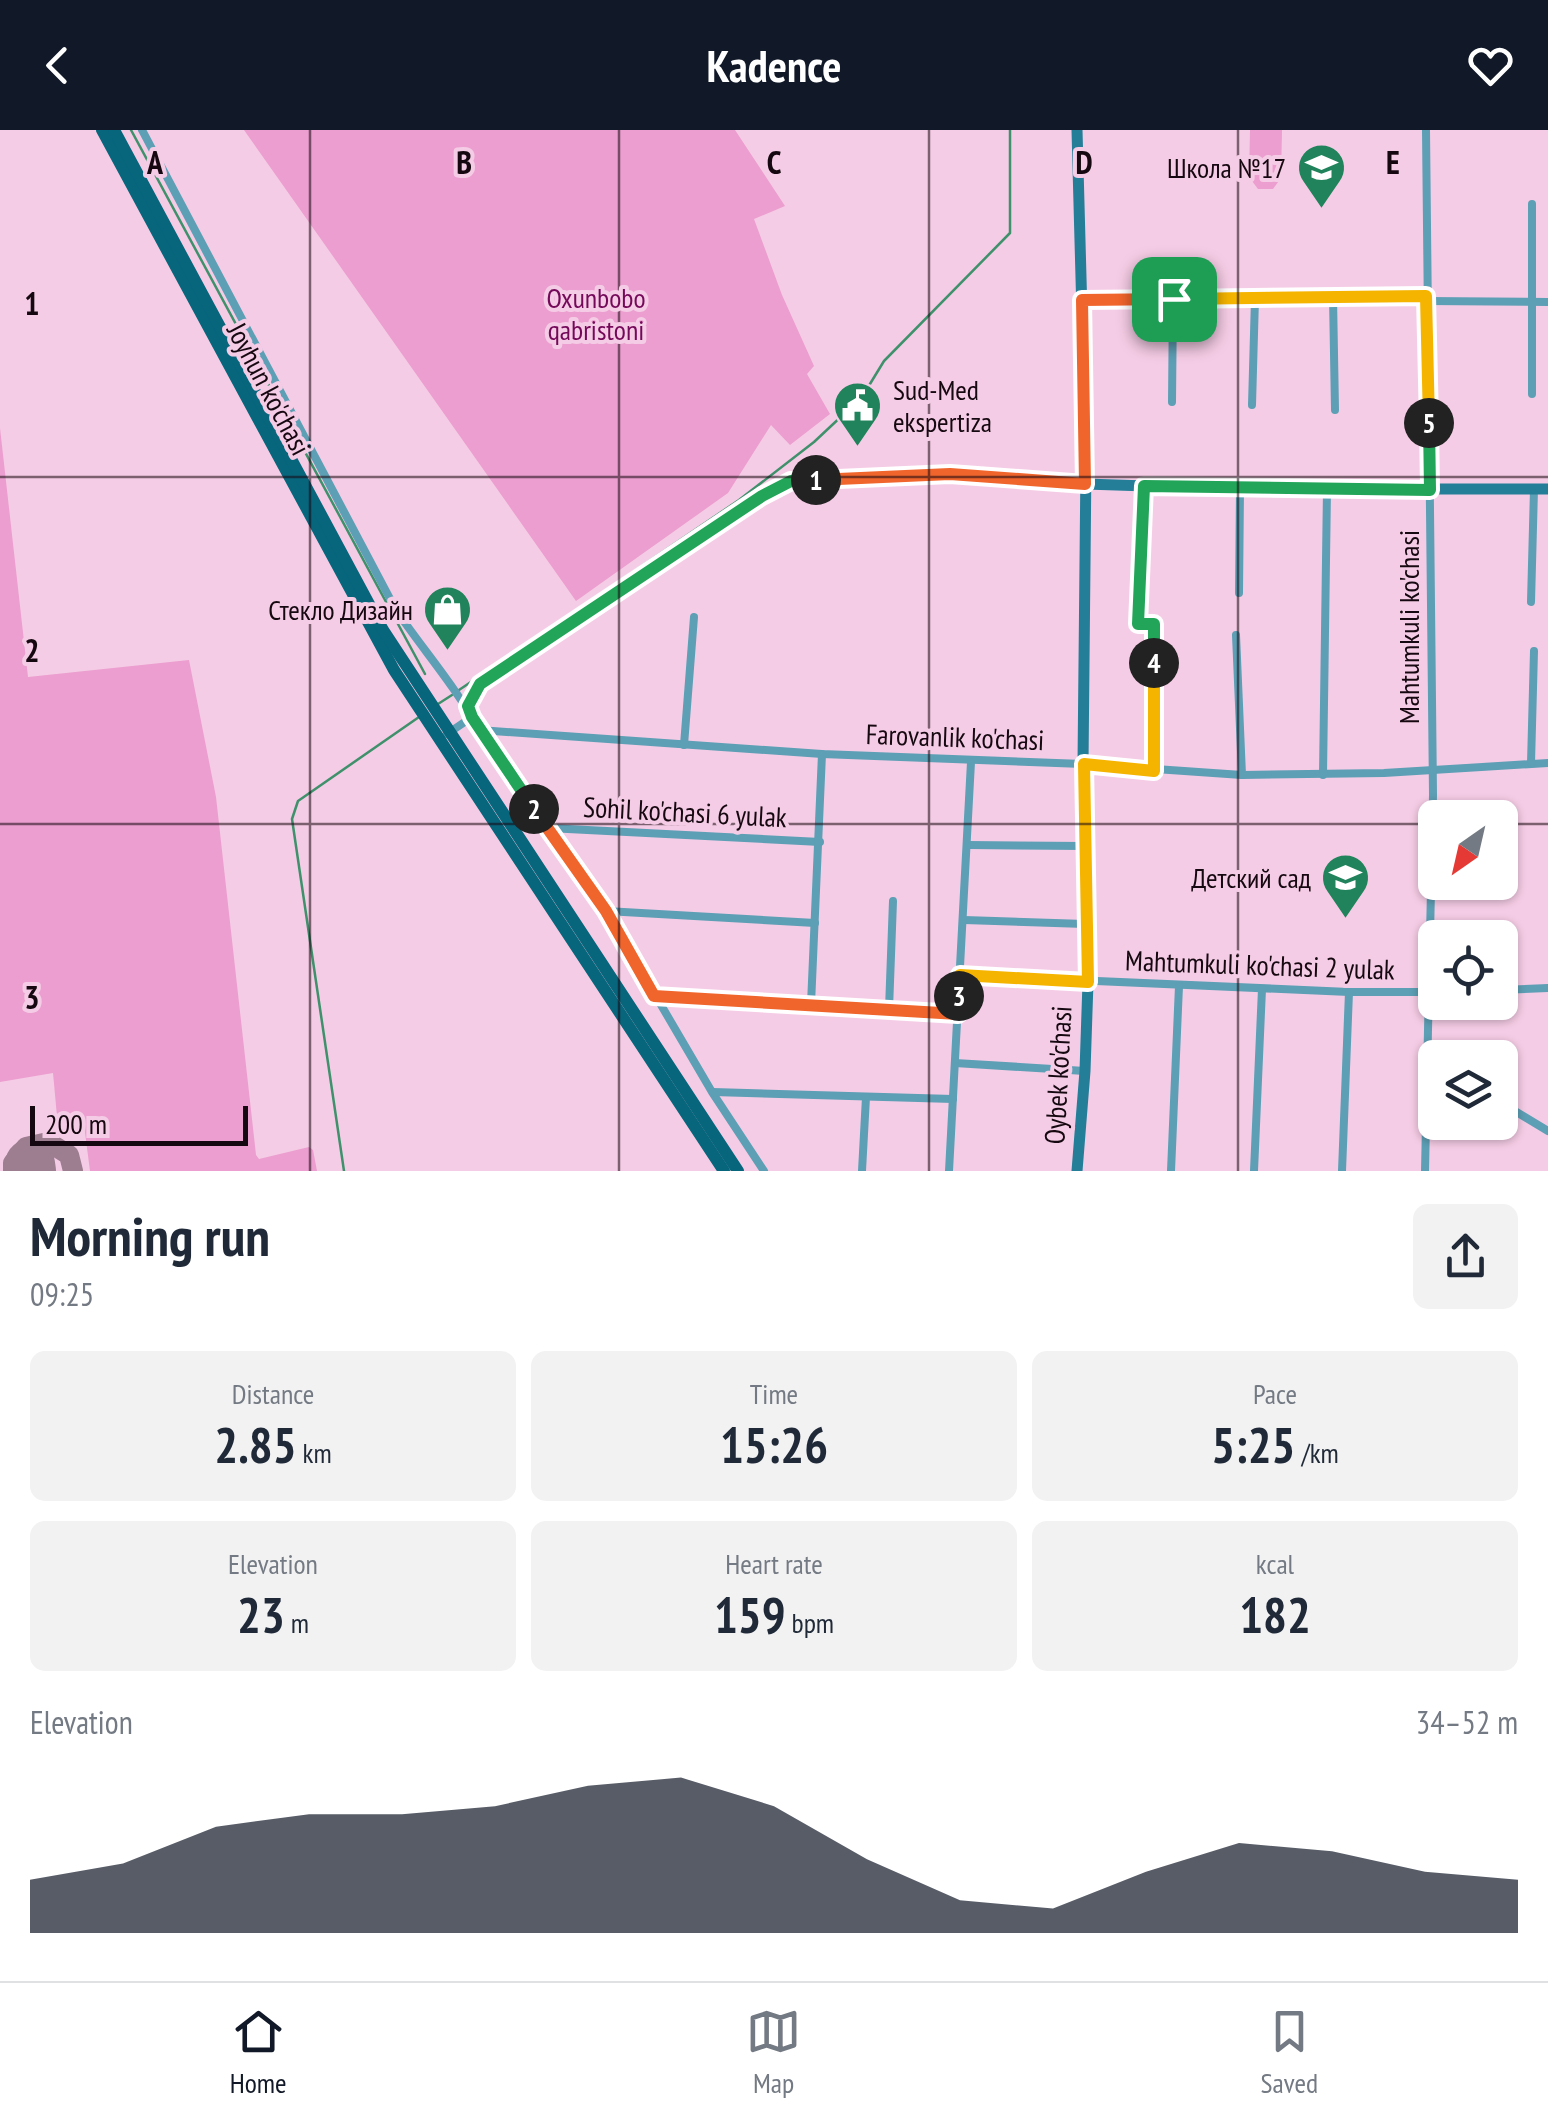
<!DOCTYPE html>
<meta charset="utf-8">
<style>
:root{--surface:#fff;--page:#f2f2f3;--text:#1f2937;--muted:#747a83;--line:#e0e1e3;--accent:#111827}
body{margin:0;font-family:"PT Sans Narrow",sans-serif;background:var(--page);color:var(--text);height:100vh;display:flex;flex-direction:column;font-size:38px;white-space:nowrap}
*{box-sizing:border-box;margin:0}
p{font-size:32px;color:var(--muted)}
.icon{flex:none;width:55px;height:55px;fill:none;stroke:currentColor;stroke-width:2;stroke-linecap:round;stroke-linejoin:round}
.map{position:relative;height:1041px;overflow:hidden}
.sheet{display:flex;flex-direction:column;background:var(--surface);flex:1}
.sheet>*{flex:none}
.needle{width:65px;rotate:214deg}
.fabs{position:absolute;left:1418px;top:670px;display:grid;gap:20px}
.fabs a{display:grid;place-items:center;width:100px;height:100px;border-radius:15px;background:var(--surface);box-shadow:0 2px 8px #0004;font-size:50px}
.scale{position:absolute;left:30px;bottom:25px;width:218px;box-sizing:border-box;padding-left:10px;border:5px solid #150810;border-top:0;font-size:28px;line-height:35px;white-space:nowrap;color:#150810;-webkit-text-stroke:8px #f5cce5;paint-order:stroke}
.pin{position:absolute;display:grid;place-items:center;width:85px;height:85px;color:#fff;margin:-42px;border-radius:20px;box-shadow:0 5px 15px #0006}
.km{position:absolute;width:50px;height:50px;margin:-25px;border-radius:50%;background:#222;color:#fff;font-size:28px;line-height:50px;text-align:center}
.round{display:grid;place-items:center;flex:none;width:105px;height:105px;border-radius:15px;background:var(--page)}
.headline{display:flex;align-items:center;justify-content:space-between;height:170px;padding:0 30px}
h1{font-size:55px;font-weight:600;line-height:75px}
.stats{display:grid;grid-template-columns:repeat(3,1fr);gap:15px;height:170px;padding:10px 30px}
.stats div{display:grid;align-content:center;border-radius:15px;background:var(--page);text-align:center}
.stats b{font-size:50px;font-weight:600}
.stats small{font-size:28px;font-weight:400}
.stats p{font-size:28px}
.chart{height:280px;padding:20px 30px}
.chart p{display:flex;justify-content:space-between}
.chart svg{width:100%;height:180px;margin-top:10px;fill:var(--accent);opacity:.7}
header{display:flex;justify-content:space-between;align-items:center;height:130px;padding:0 30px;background:var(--accent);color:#fff;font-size:45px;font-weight:600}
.menu{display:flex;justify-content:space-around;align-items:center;height:140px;border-top:2px solid var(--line);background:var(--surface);font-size:28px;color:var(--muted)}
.menu a{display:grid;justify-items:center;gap:5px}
.menu .active{color:var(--accent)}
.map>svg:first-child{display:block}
.green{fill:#eb9ecf}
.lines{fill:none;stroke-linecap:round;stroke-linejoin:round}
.stream{stroke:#3f916c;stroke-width:2.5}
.taxiway{stroke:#9c7e90;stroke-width:20}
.runway{stroke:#9c7e90;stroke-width:50}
.street{stroke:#5d9fb5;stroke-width:8}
.secondary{stroke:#247e98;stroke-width:11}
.primary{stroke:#07657c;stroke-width:12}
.split-1-casing{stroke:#fff;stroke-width:20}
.split-2-casing{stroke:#fff;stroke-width:20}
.split-3-casing{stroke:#fff;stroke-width:20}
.split-4-casing{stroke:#fff;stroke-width:20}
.split-5-casing{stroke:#fff;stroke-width:20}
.split-6-casing{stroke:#fff;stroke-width:20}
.split-1{stroke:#f0652b;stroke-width:12}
.split-2{stroke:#22a559;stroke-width:12}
.split-3{stroke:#f0652b;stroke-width:12}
.split-4{stroke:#f5b400;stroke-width:12}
.split-5{stroke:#22a559;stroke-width:12}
.split-6{stroke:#f5b400;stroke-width:12}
.grid{fill:none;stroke:#150810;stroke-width:2.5;stroke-opacity:0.55}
.labels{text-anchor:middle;stroke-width:8;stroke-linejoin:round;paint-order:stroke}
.poi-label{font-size:28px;fill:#150810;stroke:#f5cce5;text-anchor:end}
.park-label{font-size:28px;fill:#74095a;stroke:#f5cce5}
.street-label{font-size:28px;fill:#150810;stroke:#f5cce5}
.grid-label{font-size:32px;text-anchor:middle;font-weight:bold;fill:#150810;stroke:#f5cce5;stroke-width:8;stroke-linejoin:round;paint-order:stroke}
</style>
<header><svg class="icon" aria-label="back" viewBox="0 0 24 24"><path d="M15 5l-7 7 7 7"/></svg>Kadence<svg class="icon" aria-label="heart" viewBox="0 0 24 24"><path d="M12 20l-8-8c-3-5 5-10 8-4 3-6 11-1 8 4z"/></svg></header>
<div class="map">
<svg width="1548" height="1041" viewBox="0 0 1548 1041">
<rect width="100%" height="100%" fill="#f5cce5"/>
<g class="green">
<path d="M244,0h491l50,76 -31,13 28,76 32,71 -7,8 23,40 -40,31 -19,-20 -43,68 -152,108z"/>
<path d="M1250,0h32l-1,48 -8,11h-15l-9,-12z"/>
<path d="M0,298l28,249 161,-17 27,137 40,358 3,4 50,-12 4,3 4,21h-227l-6,-46 -26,2 -5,-54 -53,9z"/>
</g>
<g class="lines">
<g class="stream">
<path d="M131,0l294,544"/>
<path d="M459,560l280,-190 75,-58 48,-45 22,-36 126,-128v-103"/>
<path d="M438,574l14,-9"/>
<path d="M344,1041l-52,-352 6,-18 121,-84"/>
</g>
<path class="taxiway" d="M13,1041v-8l13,-16 22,-5 21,13 4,16"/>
<path class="runway" d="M30,1034l1,7"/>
<g class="street">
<path d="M142,0l254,480c28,41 60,77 83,120l127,181 106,181 52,79"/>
<path d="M1333,167l2,113"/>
<path d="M1082,170l344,-4"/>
<path d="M1426,171l122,1"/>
<path d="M1532,264v-190"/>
<path d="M1172,272l1,-103"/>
<path d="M1252,275l3,-107"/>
<path d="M945,344l140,10"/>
<path d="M1144,356l-5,138h15l1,147"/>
<path d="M1239,463l1,-104"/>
<path d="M1531,472l3,-113"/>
<path d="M1236,505l6,140"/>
<path d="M468,576l13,-22 281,-188 29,-15 159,-7"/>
<path d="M479,600l343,24 261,10 159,11 142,-2 164,-10"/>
<path d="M447,604l25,-17"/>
<path d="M684,615l10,-128"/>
<path d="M1531,633l3,-112"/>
<path d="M1323,645l4,-286"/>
<path d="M548,698l272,14"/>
<path d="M968,715l117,1 -2,-82"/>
<path d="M606,781l209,12"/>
<path d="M964,790l121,4"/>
<path d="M961,845l388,17h86"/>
<path d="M1500,860l48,-2"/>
<path d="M654,866l304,18"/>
<path d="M811,874l11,-250"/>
<path d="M889,879l4,-108"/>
<path d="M955,933l130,8"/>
<path d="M713,962l240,7"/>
<path d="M1500,972l48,29"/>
<path d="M862,1041l4,-74"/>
<path d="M949,1041l22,-409"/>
<path d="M1171,1041l8,-185"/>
<path d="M1254,1041l8,-182"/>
<path d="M1342,1041l7,-179"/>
<path d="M1425,1041l8,-376 -7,-665"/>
</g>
<g class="secondary">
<path d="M1077,0l9,332 -3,302"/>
<path d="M1085,354l155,5h308"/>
<path d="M1077,1041l8,-100 3,-89 -3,-136"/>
</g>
<g class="primary">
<path d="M102,0l292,540 330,501"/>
<path d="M114,0l269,500 355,541"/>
</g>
</g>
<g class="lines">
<defs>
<path id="split-1" d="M816,350l134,-6 135,10 -3,-184 92,-1"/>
<path id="split-2" d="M534,679l-62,-92 -4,-11 12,-22 282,-188 29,-15 25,-1"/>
<path id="split-3" d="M534,679l72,102 48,85 304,18 1,-18"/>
<path id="split-4" d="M959,866l1,-21 128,7 -4,-218 70,7v-108"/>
<path id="split-5" d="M1154,533v-39h-16l6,-138 286,4 -1,-67"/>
<path id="split-6" d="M1174,169l252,-3 3,127"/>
</defs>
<use href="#split-1" class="split-1-casing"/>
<use href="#split-2" class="split-2-casing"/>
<use href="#split-3" class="split-3-casing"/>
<use href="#split-4" class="split-4-casing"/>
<use href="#split-5" class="split-5-casing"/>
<use href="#split-6" class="split-6-casing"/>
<use href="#split-1" class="split-1"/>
<use href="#split-2" class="split-2"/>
<use href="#split-3" class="split-3"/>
<use href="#split-4" class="split-4"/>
<use href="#split-5" class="split-5"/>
<use href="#split-6" class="split-6"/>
</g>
<path class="grid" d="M310,0v1041M619,0v1041M929,0v1041M1238,0v1041M0,347h1548M0,694h1435M1500,694h48"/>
<defs>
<symbol id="school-pin" viewBox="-11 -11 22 30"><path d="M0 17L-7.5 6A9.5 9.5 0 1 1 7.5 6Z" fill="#21835b" stroke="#f5cce5"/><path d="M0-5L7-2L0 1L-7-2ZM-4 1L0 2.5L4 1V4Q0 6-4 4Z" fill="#fff"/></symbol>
<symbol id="civic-pin" viewBox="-11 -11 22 30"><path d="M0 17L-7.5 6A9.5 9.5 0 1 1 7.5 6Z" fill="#21835b" stroke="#f5cce5"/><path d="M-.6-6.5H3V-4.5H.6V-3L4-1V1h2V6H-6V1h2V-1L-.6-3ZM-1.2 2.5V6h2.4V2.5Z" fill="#fff"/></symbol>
<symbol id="shop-pin" viewBox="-11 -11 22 30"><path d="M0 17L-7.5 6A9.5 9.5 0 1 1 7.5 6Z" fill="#21835b" stroke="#f5cce5"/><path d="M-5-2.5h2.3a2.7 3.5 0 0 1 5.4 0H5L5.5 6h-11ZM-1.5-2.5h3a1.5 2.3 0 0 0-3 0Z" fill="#fff"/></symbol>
</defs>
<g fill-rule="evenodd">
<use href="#school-pin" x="1294" y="10" width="55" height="75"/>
<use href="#civic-pin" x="830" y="248" width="55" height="75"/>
<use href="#shop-pin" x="420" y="452" width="55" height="75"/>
<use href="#school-pin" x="1318" y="720" width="55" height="75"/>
</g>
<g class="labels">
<g class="poi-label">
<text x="1286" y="48">Школа №17</text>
<text x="893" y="270" text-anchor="start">Sud-Med<tspan x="893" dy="32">ekspertiza</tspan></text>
<text x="413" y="490">Стекло Дизайн</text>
<text x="1311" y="758">Детский сад</text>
</g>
<g class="park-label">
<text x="596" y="178">Oxunbobo<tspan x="596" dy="32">qabristoni</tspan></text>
</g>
<g class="street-label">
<text transform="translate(269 259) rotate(62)" y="10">Joyhun ko'chasi</text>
<text transform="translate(1409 497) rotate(-90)" y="10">Mahtumkuli ko'chasi</text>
<text transform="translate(955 607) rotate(2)" y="10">Farovanlik ko'chasi</text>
<text transform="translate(685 682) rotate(3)" y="10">Sohil ko'chasi 6 yulak</text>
<text transform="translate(1260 835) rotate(2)" y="10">Mahtumkuli ko'chasi 2 yulak</text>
<text transform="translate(1058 945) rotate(-87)" y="10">Oybek ko'chasi</text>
</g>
</g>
<g class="grid-label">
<text x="155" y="44">A</text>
<text x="464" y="44">B</text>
<text x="774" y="44">C</text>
<text x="1084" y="44">D</text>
<text x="1393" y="44">E</text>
<text x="32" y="185">1</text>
<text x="32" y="532">2</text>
<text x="32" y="879">3</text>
</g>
</svg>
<div class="fabs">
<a><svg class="needle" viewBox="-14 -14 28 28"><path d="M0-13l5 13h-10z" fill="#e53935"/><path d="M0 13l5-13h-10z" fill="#747a83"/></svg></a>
<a><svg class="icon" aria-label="locate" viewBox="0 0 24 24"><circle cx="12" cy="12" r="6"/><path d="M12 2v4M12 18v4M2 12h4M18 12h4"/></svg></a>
<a><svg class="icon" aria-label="layers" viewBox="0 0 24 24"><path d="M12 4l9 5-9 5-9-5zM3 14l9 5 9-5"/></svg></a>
</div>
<div class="scale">200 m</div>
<div class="pin" style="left:1174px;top:169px;background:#1e9e55"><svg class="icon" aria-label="arrive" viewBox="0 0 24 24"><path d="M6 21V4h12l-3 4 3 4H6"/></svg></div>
<b class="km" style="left:816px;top:350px">1</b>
<b class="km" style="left:534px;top:679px">2</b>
<b class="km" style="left:959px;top:866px">3</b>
<b class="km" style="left:1154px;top:533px">4</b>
<b class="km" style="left:1429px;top:293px">5</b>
</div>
<section class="sheet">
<div class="headline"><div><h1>Morning run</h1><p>09:25</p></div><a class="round"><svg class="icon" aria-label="share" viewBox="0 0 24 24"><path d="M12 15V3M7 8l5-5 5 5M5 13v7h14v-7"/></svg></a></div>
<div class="stats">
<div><p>Distance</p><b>2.85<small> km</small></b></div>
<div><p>Time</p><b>15:26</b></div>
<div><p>Pace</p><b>5:25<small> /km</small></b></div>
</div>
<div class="stats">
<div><p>Elevation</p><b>23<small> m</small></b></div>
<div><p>Heart rate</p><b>159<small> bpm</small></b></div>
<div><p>kcal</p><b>182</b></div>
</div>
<div class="chart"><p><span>Elevation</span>34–52 m</p>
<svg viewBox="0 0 160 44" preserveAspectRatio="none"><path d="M0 44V31L10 27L20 18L30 15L40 15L50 13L60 8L70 6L80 13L90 26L100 36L110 38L120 29L130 22L140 24L150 29L160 31V44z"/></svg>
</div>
</section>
<nav class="menu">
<a class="active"><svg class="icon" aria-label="home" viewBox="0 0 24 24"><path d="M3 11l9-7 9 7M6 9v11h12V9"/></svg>Home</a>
<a><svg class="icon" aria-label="map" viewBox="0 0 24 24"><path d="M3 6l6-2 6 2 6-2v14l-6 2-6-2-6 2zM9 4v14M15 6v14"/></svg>Map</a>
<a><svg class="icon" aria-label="saved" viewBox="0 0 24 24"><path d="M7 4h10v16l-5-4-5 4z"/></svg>Saved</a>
</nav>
